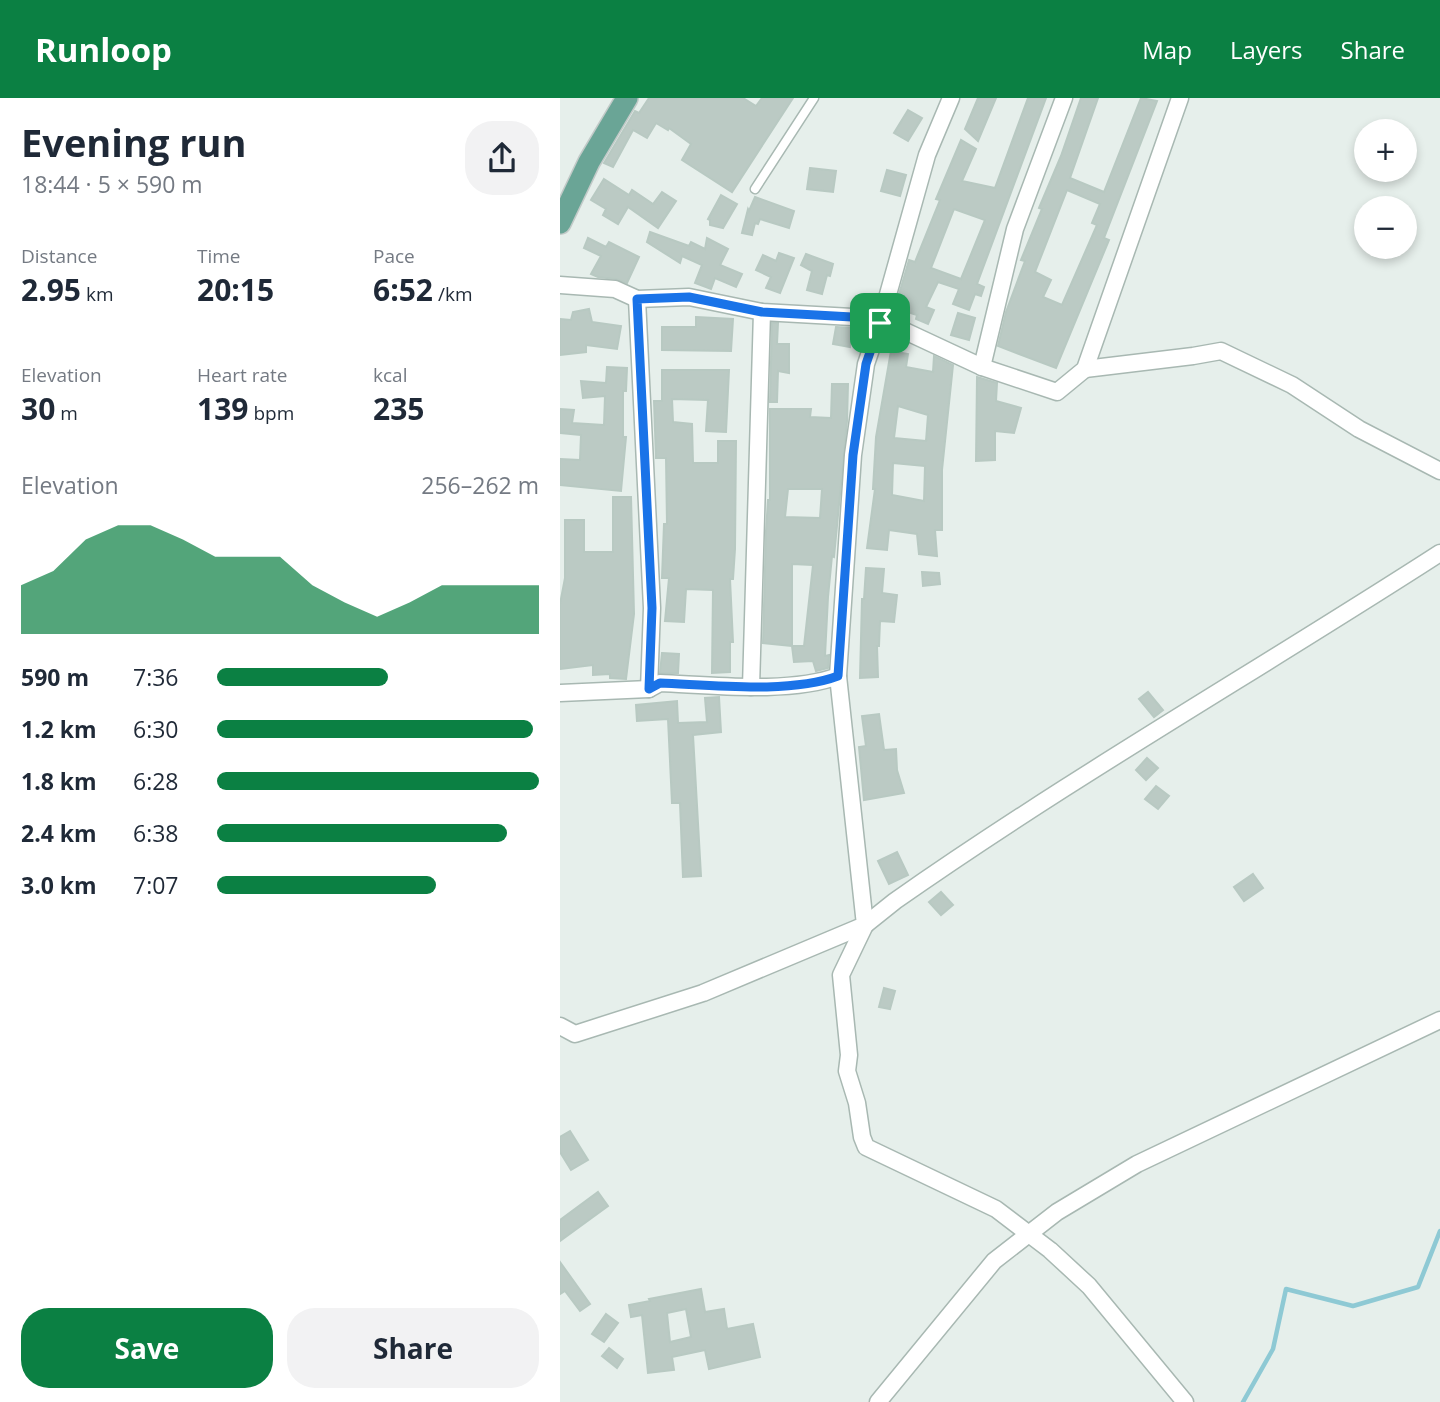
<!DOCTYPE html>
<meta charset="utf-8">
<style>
:root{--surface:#fff;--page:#f2f2f3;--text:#1f2937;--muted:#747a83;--accent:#0b8043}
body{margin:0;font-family:"Open Sans",sans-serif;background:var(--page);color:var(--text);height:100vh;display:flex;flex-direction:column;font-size:26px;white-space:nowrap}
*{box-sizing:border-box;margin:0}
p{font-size:23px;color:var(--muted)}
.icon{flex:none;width:38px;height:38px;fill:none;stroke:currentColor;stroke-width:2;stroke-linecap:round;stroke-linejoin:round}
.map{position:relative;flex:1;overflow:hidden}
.side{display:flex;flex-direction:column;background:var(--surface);width:560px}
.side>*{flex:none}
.fabs{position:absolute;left:794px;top:21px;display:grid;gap:14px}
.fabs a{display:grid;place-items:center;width:63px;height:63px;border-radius:50%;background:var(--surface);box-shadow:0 4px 10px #0003;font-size:35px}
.pin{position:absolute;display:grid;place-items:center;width:60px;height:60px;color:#fff;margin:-30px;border-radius:14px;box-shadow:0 4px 10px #0006}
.round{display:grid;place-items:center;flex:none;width:74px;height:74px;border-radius:28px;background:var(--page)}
.overview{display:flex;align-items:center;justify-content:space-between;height:119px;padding:0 21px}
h1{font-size:38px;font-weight:700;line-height:52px}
.stats{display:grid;grid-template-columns:repeat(3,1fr);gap:10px;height:119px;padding:7px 21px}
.stats div{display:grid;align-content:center}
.stats b{font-size:30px;font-weight:700}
.stats small{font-size:19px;font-weight:400}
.stats p{font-size:19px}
.chart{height:196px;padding:14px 21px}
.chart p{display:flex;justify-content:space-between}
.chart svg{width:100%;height:126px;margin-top:7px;fill:var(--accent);opacity:.7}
.button{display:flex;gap:14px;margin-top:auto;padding:14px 21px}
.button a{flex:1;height:80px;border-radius:28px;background:var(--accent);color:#fff;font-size:28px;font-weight:700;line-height:80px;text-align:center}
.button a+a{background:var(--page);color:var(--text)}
ul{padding:0 21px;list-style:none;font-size:23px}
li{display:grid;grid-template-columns:112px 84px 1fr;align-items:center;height:52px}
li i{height:18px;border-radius:9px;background:var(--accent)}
header{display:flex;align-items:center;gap:42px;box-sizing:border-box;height:98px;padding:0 35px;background:var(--accent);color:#fff}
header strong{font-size:33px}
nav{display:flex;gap:38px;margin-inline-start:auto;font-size:24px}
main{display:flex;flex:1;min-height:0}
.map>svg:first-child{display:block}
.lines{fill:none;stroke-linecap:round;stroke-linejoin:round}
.stream{stroke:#8ec9d4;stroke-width:4.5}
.building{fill:#bbcac4;stroke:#b8c9c2;stroke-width:2;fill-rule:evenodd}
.lane-casing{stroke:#a8b8b2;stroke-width:11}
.street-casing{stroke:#a8b8b2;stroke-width:19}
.primary-casing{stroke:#c2cac8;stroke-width:24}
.lane{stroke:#fff;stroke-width:8}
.street{stroke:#fff;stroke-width:16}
.primary{stroke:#6aa596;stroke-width:21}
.route-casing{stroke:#fff;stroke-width:14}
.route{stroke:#1a73e8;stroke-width:9}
</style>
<header>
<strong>Runloop</strong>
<nav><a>Map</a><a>Layers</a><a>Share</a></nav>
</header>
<main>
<section class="side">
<div class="overview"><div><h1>Evening run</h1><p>18:44 · 5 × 590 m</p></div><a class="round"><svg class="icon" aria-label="share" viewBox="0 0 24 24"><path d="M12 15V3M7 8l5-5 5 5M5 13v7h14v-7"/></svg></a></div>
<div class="stats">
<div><p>Distance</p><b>2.95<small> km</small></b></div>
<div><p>Time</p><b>20:15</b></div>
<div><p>Pace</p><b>6:52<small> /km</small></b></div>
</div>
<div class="stats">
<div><p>Elevation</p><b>30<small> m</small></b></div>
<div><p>Heart rate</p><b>139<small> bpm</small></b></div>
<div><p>kcal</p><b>235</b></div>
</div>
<div class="chart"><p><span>Elevation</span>256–262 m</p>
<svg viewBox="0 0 160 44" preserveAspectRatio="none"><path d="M0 44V27L10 22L20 11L30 6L40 6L50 11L60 17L70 17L80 17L90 27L100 33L110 38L120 33L130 27L140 27L150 27L160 27V44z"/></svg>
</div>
<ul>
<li><b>590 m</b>7:36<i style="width:53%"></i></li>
<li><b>1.2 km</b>6:30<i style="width:98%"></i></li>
<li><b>1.8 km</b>6:28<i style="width:100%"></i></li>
<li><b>2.4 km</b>6:38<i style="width:90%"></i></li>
<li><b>3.0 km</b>7:07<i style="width:68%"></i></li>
</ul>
<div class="button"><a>Save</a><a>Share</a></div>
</section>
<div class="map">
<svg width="880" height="1304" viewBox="0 0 880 1304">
<rect width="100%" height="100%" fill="#e6efeb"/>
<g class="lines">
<path class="stream" d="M683,1304l30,-53 13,-60 67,17 65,-19 22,-56"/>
</g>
<g class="building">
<path d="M89,0h94l13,8 6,-8h31l-61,94 -50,-32 9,-16 -22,-16 -1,2 -12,-7 -9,15 -14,-8 -20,37 -9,-4 31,-52 4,2z"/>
<path d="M418,0h18l-18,43 -13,-12z"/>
<path d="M468,0h18l-69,186 7,3 -3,9 -6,-2 -6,16 -16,-6 6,-15 -21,-7 -12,25 8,3 -6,14 -12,-5 1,-4 -22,-7 14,-48 6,2 25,-62 -4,-1 25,-59 15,9 -14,32 33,7zM394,111l31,11 -24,59 -30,-11z"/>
<path d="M521,0h17l-28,80 34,14 37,-94 16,3 -53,137 5,2 -53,128 -58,-22 8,-34 19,-51 -4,-1 21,-51 -3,-1 22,-52zM507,92l33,14 -8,19 5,2 -35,80 -19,-8 8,-17 -16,-8z"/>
<path d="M348,12l14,8 -14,23 -14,-8z"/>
<path d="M250,70l26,3 -3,21 -26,-3z"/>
<path d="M327,72l19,5 -6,21 -19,-5z"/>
<path d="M44,81l25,16 3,-5 21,14 9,-12 14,9 -18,27 -30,-21 -10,17 -15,-9 3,-6 -15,-9z"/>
<path d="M161,97l16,9 -14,24 -13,-3v-5l-2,-1z"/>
<path d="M195,99l39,14 -5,17 -29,-9 -2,5 -3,-1 -3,12 -10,-2 6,-24 1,2z"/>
<path d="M90,134l39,14 2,-4 14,7 2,-11 21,11 -8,16 22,9 -6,13 -21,-9 -4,11 -16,-6 7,-18 -20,-9 -2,7 -33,-21z"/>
<path d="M28,140l18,9 3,-5 30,15 -12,26 -11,-4 -18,-2 -7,-3 10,-18 -17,-8z"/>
<path d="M219,155l15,5 -14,35 -14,-5 5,-11 -15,-7 7,-15 13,6z"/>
<path d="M246,156l27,10 -3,12 -3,-1 -5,19 -15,-4 5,-19 -11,-6z"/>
<path d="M29,211l3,13 29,4 -4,23 -31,-4v7l-26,3v-36l11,1 2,-8z"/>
<path d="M398,215l17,5 -6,22 -18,-5z"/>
<path d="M136,219l37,2 -2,32 -69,-1v-23h34z"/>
<path d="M212,225h6l-1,21h12v29l-11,-2 -1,31h-7z"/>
<path d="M276,229l17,1 -3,19 -17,-3z"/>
<path d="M331,253l17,3 -2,13 27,5 1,-16 19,9 -11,105v60h-7l2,26 -18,-2 -2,-20 -28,-4 -2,20 -20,-2 8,-59h-2l3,-52zM338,308l30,9 -2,26 -32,-3zM333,365l32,3 -1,35 -32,-6z"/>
<path d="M47,269l20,1 -1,23h-3v46h3l-5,54 -61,-6v-26l20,1 1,-25 -21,-2v-24l14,1 -2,13 32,2 1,-29 -22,2 -2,-17 25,2z"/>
<path d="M102,272h67l-3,62 -20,-1 2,-31 -36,-1 1,23 19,2 1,39h25v-22h18l-1,108 -2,30h-3l3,63h-3v30l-18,1 1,-83 -27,-1 -2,33 -19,-1 4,-43h-7l2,-54h3l-1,-66h-10l-2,-57h8z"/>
<path d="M417,279l20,6 -1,18 25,7 -7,25 -19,-2v29l-19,1z"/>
<path d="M272,286h16l-1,37 -13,136 -2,-1 -4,41 -3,59 4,-1 -1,13 -12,3 -3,-10 -19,1 -2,-16 -29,-3 3,-112 2,-31h2v-91h41l-1,8 21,1zM228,391h34l-2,29 -35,-1zM232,466l21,1 -9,81h-12z"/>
<path d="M53,399h18l3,117 -8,65 -16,-1v-4l-17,1v-10l-33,4v-65l5,-26v-58h19v32h29z"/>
<path d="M306,470l18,1 -2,24 15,2 -3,27 -14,-1 -1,25h-2l1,31 -18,1 2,-79h2z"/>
<path d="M362,474l17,1 1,11 -17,2z"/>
<path d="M102,555l17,1 -1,19h-18z"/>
<path d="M588,594l15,18 -9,7 -15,-18z"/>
<path d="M159,599l2,35 -28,3 8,141 -18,1 -3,-74h-8l-4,-84 -31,2 -1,-16 41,-4 1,22 29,-1 -2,-24z"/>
<path d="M319,616l5,36 12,-1 1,21 7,23 -40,7 -5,-53 7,-1 -4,-30z"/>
<path d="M587,660l11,10 -12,12 -10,-10z"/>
<path d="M596,688l13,10 -11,13 -13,-10z"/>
<path d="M337,754l11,23 -19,9 -11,-23z"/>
<path d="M693,776l10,14 -19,13 -10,-14z"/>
<path d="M381,794l12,13 -12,10 -12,-13z"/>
<path d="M324,890l11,3 -5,18 -11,-2z"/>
<path d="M10,1033l18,29 -17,10 -11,-18v-15z"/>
<path d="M38,1094l10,14 -48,35v-21z"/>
<path d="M0,1164l30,42 -10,7 -15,-20 -5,3z"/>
<path d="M141,1191l4,23 19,-3 3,20 26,-5 7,33 -51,12 -4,-19 -33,7 2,13 -26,3 -6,-58 -11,2 -2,-12 21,-4 -1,-2zM126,1211l5,28 -21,5 -3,-29z"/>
<path d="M46,1216l12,9 -14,19 -12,-8z"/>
<path d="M49,1250l14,11 -6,9 -15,-12z"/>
</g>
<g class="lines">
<defs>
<path id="lane" d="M195,91l59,-91"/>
<g id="street">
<path d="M0,187l55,4 22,10 52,-2 73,15 90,5 55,15 75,35 75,25 28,-23 95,-271"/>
<path d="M77,201l15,309 -3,81"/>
<path d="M422,269l33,-138 49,-131"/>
<path d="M525,271l108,-13 28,-5 71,34 67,44 81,42"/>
<path d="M191,589l11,-375"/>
<path d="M0,595l89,-4 11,-6c50,2 131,11 178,-7l15,-221 13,-91 14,-41 47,-168 24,-57"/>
<path d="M0,928l15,8 128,-41 162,-68 -27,-249"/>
<path d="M318,1304l116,-141 63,-49 80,-48 303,-144"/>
<path d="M625,1304l-96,-116 -39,-36 -54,-41 -130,-62 -4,-10 -5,-34 -10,-32 2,-16 -8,-80 24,-50 30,-24c177,-124 364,-231 545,-348"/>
</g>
<path id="primary" d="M0,125l29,-61 38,-64"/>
</defs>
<use href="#lane" class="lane-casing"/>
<use href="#street" class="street-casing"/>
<use href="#primary" class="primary-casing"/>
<use href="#lane" class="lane"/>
<use href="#street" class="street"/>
<use href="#primary" class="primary"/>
</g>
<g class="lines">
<defs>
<path id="route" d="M129,199l73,15 90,5 28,6 -14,41 -13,91 -15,221c-48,18 -127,9 -178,7l-11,6 3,-81 -15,-309z"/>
</defs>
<use href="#route" class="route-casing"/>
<use href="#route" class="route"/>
</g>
</svg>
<div class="fabs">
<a>+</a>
<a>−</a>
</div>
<div class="pin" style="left:320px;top:225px;background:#1e9e55"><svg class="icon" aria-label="arrive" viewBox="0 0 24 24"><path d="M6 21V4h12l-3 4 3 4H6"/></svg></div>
</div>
</main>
